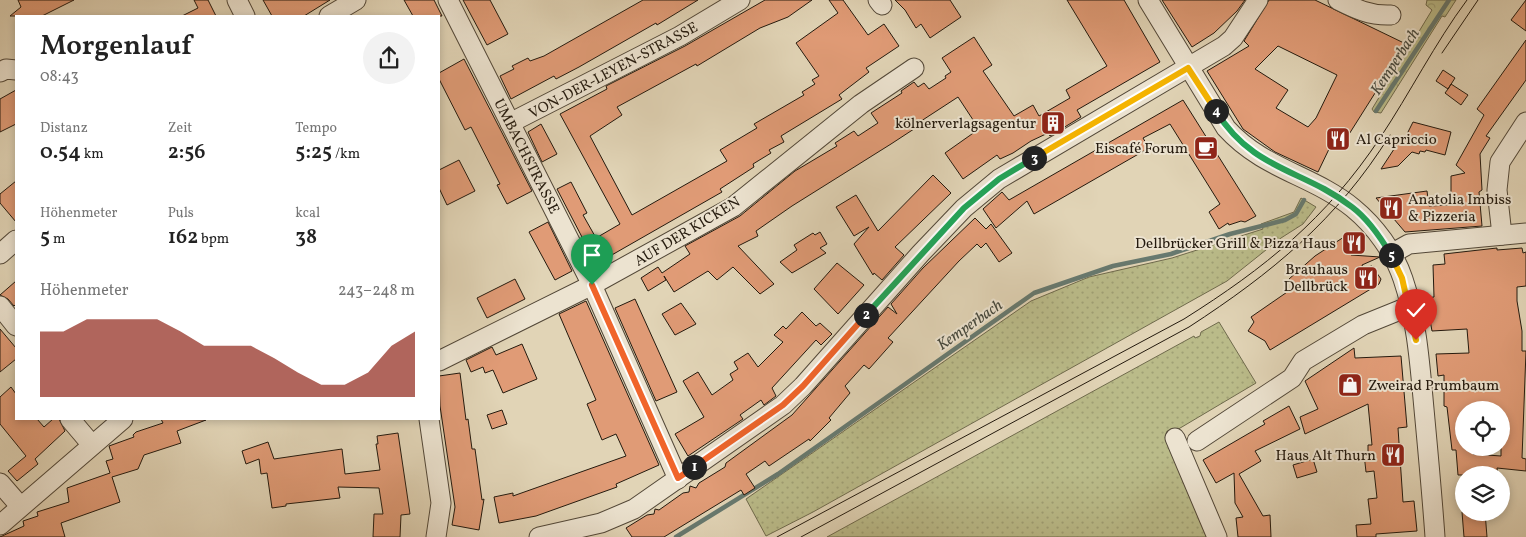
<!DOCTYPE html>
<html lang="de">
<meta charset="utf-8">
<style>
:root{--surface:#fff;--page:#f2f2f2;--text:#222;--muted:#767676;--accent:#8f2418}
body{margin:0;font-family:Vollkorn,serif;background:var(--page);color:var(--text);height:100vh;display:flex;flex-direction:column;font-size:19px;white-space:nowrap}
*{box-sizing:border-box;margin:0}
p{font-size:16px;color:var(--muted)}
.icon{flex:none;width:28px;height:28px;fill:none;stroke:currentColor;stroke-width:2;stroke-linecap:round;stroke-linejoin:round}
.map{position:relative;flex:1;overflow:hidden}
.side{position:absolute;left:15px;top:15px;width:425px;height:405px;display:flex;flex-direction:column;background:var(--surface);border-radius:0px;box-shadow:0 2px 8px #0003}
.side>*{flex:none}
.buttons{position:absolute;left:1455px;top:401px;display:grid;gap:10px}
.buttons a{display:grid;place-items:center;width:55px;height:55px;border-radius:50%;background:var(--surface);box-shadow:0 2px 8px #0003;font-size:25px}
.pin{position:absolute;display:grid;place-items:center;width:42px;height:42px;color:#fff;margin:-51px -21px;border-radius:50% 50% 50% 0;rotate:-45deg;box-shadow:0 0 5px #0007}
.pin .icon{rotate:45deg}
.km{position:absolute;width:25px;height:25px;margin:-12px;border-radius:50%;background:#222;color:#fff;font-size:14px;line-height:25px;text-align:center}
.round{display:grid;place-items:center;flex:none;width:52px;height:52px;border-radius:26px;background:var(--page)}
.head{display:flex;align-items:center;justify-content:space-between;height:85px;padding:0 25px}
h1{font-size:28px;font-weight:600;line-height:38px}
.stats{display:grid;grid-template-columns:repeat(3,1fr);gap:8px;height:85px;padding:5px 25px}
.stats div{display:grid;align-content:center}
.stats b{font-size:21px;font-weight:600}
.stats small{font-size:14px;font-weight:400}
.stats p{font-size:14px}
.chart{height:140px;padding:10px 25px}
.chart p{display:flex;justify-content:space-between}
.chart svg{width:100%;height:90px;margin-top:5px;fill:var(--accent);opacity:.7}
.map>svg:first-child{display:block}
.grass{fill:url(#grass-dots);stroke:#6f6a4c}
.forest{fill:url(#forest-crowns);stroke:#6f6a4c}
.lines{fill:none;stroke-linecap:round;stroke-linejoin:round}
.stream{stroke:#67796f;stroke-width:4.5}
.building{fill:#e09b76;stroke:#241a0e;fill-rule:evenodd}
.minor-casing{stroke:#534838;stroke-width:21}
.minor{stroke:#ece3d0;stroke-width:19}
.tram{stroke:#241a0e;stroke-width:1}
.split-1-casing{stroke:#fff;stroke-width:10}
.split-2-casing{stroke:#fff;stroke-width:10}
.split-3-casing{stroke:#fff;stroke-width:10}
.split-4-casing{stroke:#fff;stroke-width:10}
.split-5-casing{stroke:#fff;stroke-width:10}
.split-6-casing{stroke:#fff;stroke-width:10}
.split-1{stroke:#f0652b;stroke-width:6}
.split-2{stroke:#f0652b;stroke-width:6}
.split-3{stroke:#22a559;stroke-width:6}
.split-4{stroke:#f5b400;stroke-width:6}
.split-5{stroke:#22a559;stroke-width:6}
.split-6{stroke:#f5b400;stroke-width:6}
.labels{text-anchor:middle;stroke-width:4;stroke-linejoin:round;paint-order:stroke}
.street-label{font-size:15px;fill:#241a0e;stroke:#ece3d0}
.poi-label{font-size:15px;fill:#241a0e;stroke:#ece3d0;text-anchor:end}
.water-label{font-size:16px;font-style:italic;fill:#46493e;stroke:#ece3d0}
</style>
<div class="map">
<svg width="1526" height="537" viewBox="0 0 1526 537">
<defs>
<pattern id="grass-dots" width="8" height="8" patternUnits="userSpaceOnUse" patternTransform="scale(1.25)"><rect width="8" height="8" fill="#babb89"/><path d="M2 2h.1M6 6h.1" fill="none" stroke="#a0a075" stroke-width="1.8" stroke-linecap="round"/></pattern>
<pattern id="forest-crowns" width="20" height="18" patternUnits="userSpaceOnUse" patternTransform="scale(1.25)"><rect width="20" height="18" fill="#babb89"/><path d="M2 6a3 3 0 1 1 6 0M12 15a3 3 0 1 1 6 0" fill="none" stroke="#a0a075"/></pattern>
</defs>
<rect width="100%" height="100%" fill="#e1d4b6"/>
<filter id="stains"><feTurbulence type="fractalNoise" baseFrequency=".004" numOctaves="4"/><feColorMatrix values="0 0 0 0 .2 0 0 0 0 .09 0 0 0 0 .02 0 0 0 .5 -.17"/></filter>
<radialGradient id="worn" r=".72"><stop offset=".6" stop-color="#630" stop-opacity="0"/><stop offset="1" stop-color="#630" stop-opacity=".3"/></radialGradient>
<g class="grass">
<path d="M1301,198l15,9 -13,17 -22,14 -54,43 -414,231 -47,24 -20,-37 285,-198 58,-24 83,-19 91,-29 -2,-5 33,-12z"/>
<path d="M1219,322l37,61 -91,54 45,100h-383l367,-201 1,2 5,-2 1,-4z"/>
</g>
<path class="forest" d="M1427,0h29l-11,17 -3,-1 -61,97 -7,-1 -2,-3 60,-99 -6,-5z"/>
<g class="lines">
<g class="stream">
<path d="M1376,111l73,-111"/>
<path d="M676,537l102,-63 256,-181 79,-27 58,-12 59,-20 55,-14 11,-6 8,-14"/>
</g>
</g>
<g class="building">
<path d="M18,0h56l-32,16h-32l11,-9z"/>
<path d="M194,0h14l8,16h-34l16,-8z"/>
<path d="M263,0h67l-26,16h-32z"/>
<path d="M404,0h30l8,16h-29z"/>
<path d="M463,0h27l18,34 -21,11z"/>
<path d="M643,0h55l-41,25 -1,-2 -77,44 -23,12 -2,-3 -43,23 -11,-23 14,-7 -2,-3 16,-8 2,3 14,-5z"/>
<path d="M765,0h47l-24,17 -28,11 -63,38 -1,-2 -79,43 5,8 -32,21 42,79 95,-54 -7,-11 37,-22 -3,-4 50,-29 -2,-3 13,-8 -3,-4 7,-4 -23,-33 42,-30 -9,-13h14l25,35 16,-11 15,22 -33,22 3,4 -30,23 3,4 -61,37 3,6 -15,8 2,3 -18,11 1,3 -34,22 2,3 -126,72 -39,-75 14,-7 16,31 -4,2 13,23 24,-14 -60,-110 47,-25 -1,-3 79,-40z"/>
<path d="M895,0h55l11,17 -31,21 -9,-14 -5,4 -11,-18z"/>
<path d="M1067,0h57l36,62 -83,48 4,7 -31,19 -2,-3 -17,8 -18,12 -13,6 -3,-4 -34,24 -18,-26 34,-24 -21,-32 -43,28 2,2 -26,17 -99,62 -36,25 2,5 -20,10 36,38 -14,10 -27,-27 -16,13 -9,-9 -34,21 -10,-16 2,4 -18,11 -7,-13 17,-11 4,6 28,-19 -5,-8 55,-30 55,-45 42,-25 -2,-3 19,-12 4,5 20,-13 -7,-10 31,-20 -1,-2 13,-9 4,5 6,-4 5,6 17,-11 -1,-2 6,-4 -9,-14 32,-21 18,28 -9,6 31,45 19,-11 6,11 31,-18 -4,-8 41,-24z"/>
<path d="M1162,0h83l-8,11 -23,22 -22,14z"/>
<path d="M1269,0h46l91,44 -60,95 -5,5 -11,3 -12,25 -43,-20 -32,-23 -36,-58 42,-25 -5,-5zM1278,46l59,29 -21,43 -8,9 -32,-19 12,-18 -33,-21z"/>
<path d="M1526,0v31l-15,-11z"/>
<path d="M1526,40v40l-40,56 4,2 -10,16 2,36 -3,2 3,34 -77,6 -29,-34 51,-7 2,15 22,-1v-29l14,-3 -9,-8 28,-50 -7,-6z"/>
<path d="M464,59l68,132 -25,13 -10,-19 3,-1 -29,-57 -6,3 -26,-51v-6z"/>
<path d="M1443,70l12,8 -7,11 3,-5 17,11 -7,10 -16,-12 3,-4 -12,-8z"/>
<path d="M16,90v34l-16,8v-33z"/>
<path d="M1183,100l73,116 -11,6 -4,-1 -12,4 -1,-2 -9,6 -10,-17 11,-8 -50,-80 -27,14 6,10 -115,66 -7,-13 -31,27 -13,-19 19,-17 7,8z"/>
<path d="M1413,122l38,10 -6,23 -19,-5 -1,2 -5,-1 -1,3 -7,-2 -14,14 -17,3 17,-26 4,1z"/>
<path d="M541,124l16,30 -15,8 -14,-30z"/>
<path d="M459,160l16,31 -28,14 -8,-17v-18z"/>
<path d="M933,175l18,18 -56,54 9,8 -22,25 -8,-7 -1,2 -19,-31 15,-17 -15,9 -18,-29 20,-12 22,36z"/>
<path d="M16,181v41l-16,-19v-9z"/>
<path d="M975,218l11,11 5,-5 21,29 -13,9 -13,-19 -5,5 -4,-4 -18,17 -71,77 5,4 -24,27 -5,-4 -19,21 5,7 -21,25 2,2 -21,21 -1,-2 -40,27 -4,-5 -19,13 9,14 -11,7 -3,-5 -77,47h-32l-6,-9 21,-13 7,-1 1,-5 4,1 24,-17 6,-1 1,-6 6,2 3,-5 26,-16 1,-4 66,-48 96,-108 9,7 -6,-10 32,-36z"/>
<path d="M548,222l24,49 -17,9 -26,-48z"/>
<path d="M820,232l7,12 -7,4 6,5 -34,20 -12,-11 17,-12 -3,-5 19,-12 2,2z"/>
<path d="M1350,233l1,22 29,2 -18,8 1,3 9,-2 9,13 -2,5 -109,66 -5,-9 -17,-10 6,-9 -3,-5 42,-29 -4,-9 26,-23z"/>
<path d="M1497,248v2l25,-2 1,5 3,-1v34l-9,1v14l5,30v20h4l-4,107 4,1v12l-29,-3 1,7h-40l-2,-25h-4l-5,-43 -3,-1v-31l-6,1 -2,-22 33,-1 -2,-24 -35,2 -6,-33 8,-1 -1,-32 12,-1 -1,-10zM1464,410h37v46l-28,-2 -1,-6h-8z"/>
<path d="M837,263l27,22 -26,29 -24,-25z"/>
<path d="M515,279l10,20 -38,19 -10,-20z"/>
<path d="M16,281v23l-2,2 -6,-7 -8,-4z"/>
<path d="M635,299l42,93 -21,9 -41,-93z"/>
<path d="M586,301l73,164 -43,19 1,3 -81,29 -37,7 -5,-26 19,-4v3l113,-40 -10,-22 -14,6 -15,-36 9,-4 -37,-86z"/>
<path d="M681,303l15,21 -21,11 -13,-21z"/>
<path d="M802,312l14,14 4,-3 12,11 -11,11 -5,-5 -44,48 4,8 -12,9 -3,-5 -21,15 3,4 -55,37 -13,-22 29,-17 -21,-36 15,-9 14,23 21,-15 -3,-6 8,-5 -4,-7 14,-9 10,14 25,-25 -9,-7 9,-9 3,3z"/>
<path d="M0,329l16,19v11l-16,13z"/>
<path d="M522,344l15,35 -34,14 -10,-23 -8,3 -2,-6 -12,5 -5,-12 26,-13 4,8z"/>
<path d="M1354,348l1,10 46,-2 6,71 -9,1 5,74 11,-1 3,30 -41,3v3h-19l-1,-12 15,-1 -3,-25 9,-1 -3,-27 -8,1 -2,-18 4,-1v-8h4l-4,-41 -63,30 -5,-17 18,-8 -13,-28z"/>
<path d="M460,373l6,47 2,-1 4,30h3l7,51 2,-1 -5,31 -27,-5 3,-18 -15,-101 -1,-30z"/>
<path d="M11,387l5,7v25h21l7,8 9,-8h6l6,12 -30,28 3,5 -21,17 -9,-10 18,-15 -26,-32v-27z"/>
<path d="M1289,406l11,23 -45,22 6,10 -22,13 24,42 7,-1 1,22h-33l-2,-19 7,-1 -8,-14 -1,-30 -18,10 -13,-23 62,-36 -2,-3z"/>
<path d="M502,410l5,14 -15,5 -5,-14z"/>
<path d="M161,419l45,1 -29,11 4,12 -37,12 -6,14 -26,8 8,25 -59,21 4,14h-65l24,-11 -1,-5 15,-5 -1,-4 32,-10 -2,-14 43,-15 -4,-12 7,-2 -4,-13 25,-9 -1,-2 3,-3 27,-9z"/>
<path d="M398,433l12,81 -9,1 -1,22h-27l1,-23h9l-4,-26 -41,-1 2,11 -54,6v2l-14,2 -5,-35 -6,1 -2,-15 -13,5 -4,-13 26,-9 6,17 68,-10 3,25 35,-4 -4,-26h2l-1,-8z"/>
<path d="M1313,459l4,13 -20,6 -4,-13z"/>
<path d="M1462,512h23l2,25h-23z"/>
</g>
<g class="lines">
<defs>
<g id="minor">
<path d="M237,0l8,16"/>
<path d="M448,0l144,285 86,194"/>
<path d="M878,0l4,5"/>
<path d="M1148,0l78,128c38,42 87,47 127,80 22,18 41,44 50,71 14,41 17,87 21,130 4,43 8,85 11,128"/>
<path d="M1338,0c18,9 32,16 53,15"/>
<path d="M329,16l27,-16"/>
<path d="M0,72l6,-3 10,1"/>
<path d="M510,123l170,-87 60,-36"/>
<path d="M1502,235l-5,-45 3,-28 26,-40"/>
<path d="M0,254l16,-14"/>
<path d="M1391,254l18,-10 117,-11"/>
<path d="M0,306l16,20"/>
<path d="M439,361l153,-76 141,-78 128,-103 53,-36"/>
<path d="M70,419l22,26"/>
<path d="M429,419l12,84 -5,34"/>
<path d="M1175,438l42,99"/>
<path d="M1197,441l95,-63 11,-17 60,-36 47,-19"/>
<path d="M0,483l20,23"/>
<path d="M0,525l123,-106"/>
<path d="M539,537l62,-14 33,-14 149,-104 20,-19 118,-133 43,-45 35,-29 225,-133 9,-8 25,-38"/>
</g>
</defs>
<use href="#minor" class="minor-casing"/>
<use href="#minor" class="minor"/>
<g class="tram">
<path d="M1442,53l36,-53"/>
<path d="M777,537l407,-218c81,-51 142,-100 196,-181 30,-45 55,-95 87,-138"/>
<path d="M801,537l388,-210c83,-54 148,-107 201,-192"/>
</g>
</g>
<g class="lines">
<defs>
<path id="split-1" d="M592,285l86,193 16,-11"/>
<path id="split-2" d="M694,467l89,-62 20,-19 63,-71"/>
<path id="split-3" d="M866,315l98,-107 35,-29 35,-21"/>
<path id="split-4" d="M1034,158l154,-90 28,43"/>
<path id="split-5" d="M1216,111c37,60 87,58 136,96 16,12 29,31 39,48"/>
<path id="split-6" d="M1391,255l11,23 14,62"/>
</defs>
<use href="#split-1" class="split-1-casing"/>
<use href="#split-2" class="split-2-casing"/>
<use href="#split-3" class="split-3-casing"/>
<use href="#split-4" class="split-4-casing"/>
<use href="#split-5" class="split-5-casing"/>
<use href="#split-6" class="split-6-casing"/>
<use href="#split-1" class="split-1"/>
<use href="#split-2" class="split-2"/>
<use href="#split-3" class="split-3"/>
<use href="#split-4" class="split-4"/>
<use href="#split-5" class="split-5"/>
<use href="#split-6" class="split-6"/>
</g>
<defs>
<symbol id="building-square" viewBox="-11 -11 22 22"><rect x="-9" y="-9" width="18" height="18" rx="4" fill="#8f2418" stroke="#ece3d0"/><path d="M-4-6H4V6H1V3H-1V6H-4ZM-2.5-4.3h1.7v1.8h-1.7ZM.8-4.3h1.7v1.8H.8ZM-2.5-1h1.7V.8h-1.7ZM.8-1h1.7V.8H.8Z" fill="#fff"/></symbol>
<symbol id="restaurant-square" viewBox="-11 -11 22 22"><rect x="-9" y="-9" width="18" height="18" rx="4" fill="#8f2418" stroke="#ece3d0"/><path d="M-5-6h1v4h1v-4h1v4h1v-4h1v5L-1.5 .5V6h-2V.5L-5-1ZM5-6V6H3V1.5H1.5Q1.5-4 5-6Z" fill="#fff"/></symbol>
<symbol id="cafe-square" viewBox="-11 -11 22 22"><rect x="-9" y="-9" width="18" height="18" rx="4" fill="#8f2418" stroke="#ece3d0"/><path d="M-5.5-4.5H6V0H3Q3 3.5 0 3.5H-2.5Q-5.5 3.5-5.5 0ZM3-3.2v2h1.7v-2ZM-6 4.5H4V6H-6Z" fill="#fff"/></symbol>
<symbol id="shop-square" viewBox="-11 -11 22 22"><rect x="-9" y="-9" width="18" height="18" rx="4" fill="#8f2418" stroke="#ece3d0"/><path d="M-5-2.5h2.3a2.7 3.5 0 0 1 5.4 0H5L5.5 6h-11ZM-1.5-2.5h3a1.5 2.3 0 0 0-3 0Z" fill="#fff"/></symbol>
</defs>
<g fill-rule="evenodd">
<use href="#building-square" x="1039" y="109" width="28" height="28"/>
<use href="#restaurant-square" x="1324" y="125" width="28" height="28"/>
<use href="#cafe-square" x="1192" y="134" width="28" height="28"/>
<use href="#restaurant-square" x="1377" y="194" width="28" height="28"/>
<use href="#restaurant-square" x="1340" y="229" width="28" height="28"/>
<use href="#restaurant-square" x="1352" y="264" width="28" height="28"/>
<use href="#shop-square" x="1336" y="371" width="28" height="28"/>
<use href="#restaurant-square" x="1379" y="441" width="28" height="28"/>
</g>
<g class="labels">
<g class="street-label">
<text transform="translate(613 70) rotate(-28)" y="5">VON-DER-LEYEN-STRASSE</text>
<text transform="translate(527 156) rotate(63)" y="5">UMBACHSTRASSE</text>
<text transform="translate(687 231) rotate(-31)" y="5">AUF DER KICKEN</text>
</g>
<g class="poi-label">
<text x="1036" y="128">kölnerverlagsagentur</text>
<text x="1356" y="144" text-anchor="start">Al Capriccio</text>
<text x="1188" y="153">Eiscafé Forum</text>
<text x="1408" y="204" text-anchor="start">Anatolia Imbiss<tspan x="1408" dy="17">&amp; Pizzeria</tspan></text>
<text x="1336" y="248">Dellbrücker Grill &amp; Pizza Haus</text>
<text x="1348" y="274">Brauhaus<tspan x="1348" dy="17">Dellbrück</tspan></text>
<text x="1368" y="390" text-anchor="start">Zweirad Prumbaum</text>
<text x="1376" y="460">Haus Alt Thurn</text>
</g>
<g class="water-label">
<text transform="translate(1394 61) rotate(-57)" y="6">Kemperbach</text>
<text transform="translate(969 324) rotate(-35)" y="6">Kemperbach</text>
</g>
</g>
<rect width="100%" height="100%" filter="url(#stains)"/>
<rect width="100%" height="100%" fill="url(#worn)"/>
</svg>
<div class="buttons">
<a><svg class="icon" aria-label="locate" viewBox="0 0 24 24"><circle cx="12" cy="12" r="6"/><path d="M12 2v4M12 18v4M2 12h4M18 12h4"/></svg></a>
<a><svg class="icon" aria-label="layers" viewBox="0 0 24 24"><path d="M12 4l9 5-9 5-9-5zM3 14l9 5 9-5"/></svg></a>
</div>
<div class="pin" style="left:592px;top:285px;background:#1e9e55"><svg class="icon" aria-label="arrive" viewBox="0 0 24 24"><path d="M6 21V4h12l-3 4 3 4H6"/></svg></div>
<div class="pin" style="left:1416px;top:340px;background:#d93025"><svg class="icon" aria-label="check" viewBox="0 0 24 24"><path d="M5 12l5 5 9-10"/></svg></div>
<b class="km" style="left:694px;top:467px">1</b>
<b class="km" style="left:866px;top:315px">2</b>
<b class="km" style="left:1034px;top:158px">3</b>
<b class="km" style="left:1216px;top:111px">4</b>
<b class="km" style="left:1391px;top:255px">5</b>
<section class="side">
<div class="head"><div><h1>Morgenlauf</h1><p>08:43</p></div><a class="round"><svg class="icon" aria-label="share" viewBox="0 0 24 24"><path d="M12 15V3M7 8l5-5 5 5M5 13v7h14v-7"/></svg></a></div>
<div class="stats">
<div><p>Distanz</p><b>0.54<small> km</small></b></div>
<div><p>Zeit</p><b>2:56</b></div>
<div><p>Tempo</p><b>5:25<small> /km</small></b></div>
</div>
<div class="stats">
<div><p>Höhenmeter</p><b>5<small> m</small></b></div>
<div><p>Puls</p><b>162<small> bpm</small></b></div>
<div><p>kcal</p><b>38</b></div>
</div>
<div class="chart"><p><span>Höhenmeter</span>243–248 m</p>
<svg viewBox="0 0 160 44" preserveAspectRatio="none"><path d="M0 44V12L10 12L20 6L30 6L40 6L50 6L60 12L70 19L80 19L90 19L100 25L110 32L120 38L130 38L140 32L150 19L160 12V44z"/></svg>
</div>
</section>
</div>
